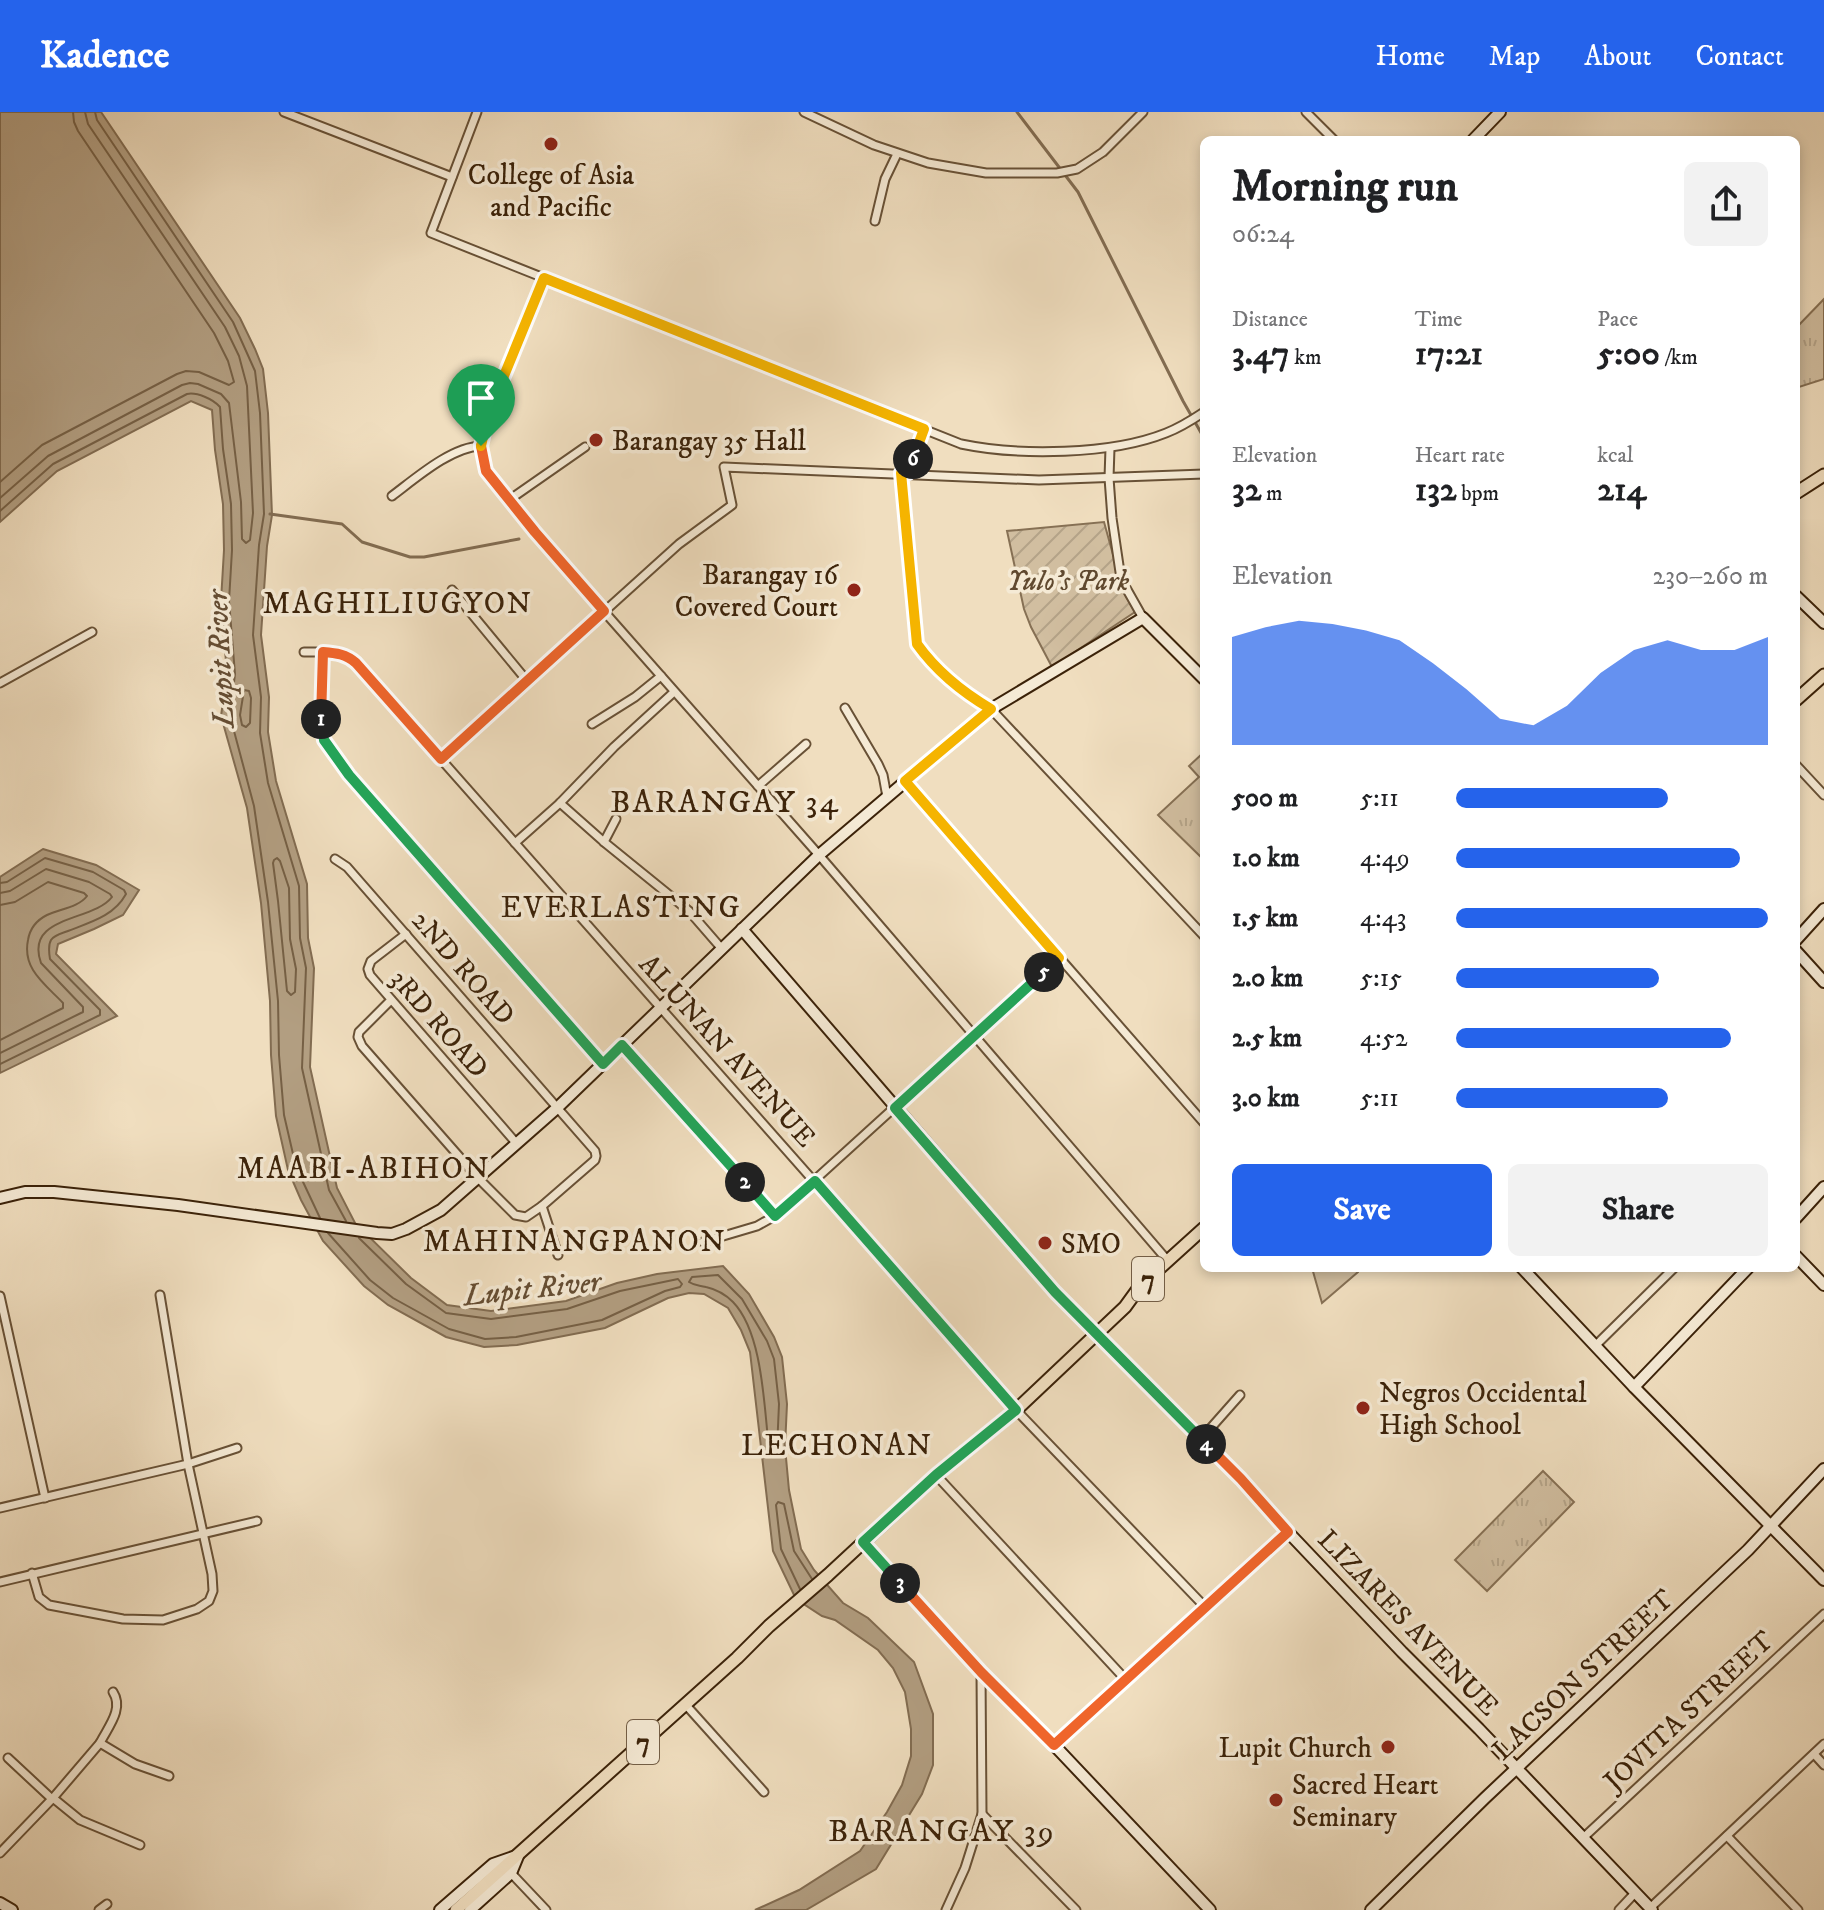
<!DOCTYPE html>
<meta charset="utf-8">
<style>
:root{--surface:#fff;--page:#f2f2f2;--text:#202124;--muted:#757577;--accent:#2563eb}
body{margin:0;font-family:"IM FELL DW Pica",serif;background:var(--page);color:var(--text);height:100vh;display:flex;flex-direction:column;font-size:30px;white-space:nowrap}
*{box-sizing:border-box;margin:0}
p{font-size:26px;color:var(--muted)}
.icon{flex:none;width:44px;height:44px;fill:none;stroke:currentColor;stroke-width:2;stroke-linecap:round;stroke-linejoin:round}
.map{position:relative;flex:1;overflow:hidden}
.drawer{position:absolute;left:1200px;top:24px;width:600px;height:1136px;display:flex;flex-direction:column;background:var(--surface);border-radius:12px;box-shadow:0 4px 12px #0003}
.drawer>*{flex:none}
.pin{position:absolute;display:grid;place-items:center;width:68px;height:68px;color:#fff;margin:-82px -34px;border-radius:50% 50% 50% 0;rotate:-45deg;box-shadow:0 0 8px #0007}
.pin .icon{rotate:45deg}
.km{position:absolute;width:40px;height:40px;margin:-20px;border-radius:50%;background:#222;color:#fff;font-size:22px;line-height:40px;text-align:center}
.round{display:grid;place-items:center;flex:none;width:84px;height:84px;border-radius:12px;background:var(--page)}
.head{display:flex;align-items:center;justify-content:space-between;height:136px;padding:0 32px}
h1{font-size:44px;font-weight:700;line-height:60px}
.metrics{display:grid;grid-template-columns:repeat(3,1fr);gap:12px;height:136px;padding:8px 32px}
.metrics div{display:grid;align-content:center}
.metrics b{font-size:34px;font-weight:700}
.metrics small{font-size:22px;font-weight:400}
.metrics p{font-size:22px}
.chart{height:224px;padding:16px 32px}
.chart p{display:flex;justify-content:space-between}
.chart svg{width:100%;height:144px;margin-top:8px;fill:var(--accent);opacity:.7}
.cta{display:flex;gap:16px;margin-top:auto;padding:16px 32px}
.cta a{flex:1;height:92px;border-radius:12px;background:var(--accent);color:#fff;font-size:32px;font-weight:700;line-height:92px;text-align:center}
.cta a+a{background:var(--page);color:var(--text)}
ul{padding:0 32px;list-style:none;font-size:26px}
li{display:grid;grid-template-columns:128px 96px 1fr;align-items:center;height:60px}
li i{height:20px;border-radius:10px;background:var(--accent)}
header{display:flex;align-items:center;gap:48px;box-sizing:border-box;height:112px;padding:0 40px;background:var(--accent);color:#fff}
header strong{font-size:38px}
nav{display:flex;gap:44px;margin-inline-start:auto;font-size:28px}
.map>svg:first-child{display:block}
.grass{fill:url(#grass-tufts);stroke:#867054;stroke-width:2}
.garden{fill:url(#garden-furrows);stroke:#867054;stroke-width:2}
.water{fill:#b29e81;stroke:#826c51;stroke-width:2}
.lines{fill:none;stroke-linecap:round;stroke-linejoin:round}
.shore{stroke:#766045;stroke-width:2}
.stream{stroke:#826c51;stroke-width:3}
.street-casing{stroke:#685136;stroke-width:11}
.secondary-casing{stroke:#3b2209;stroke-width:14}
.primary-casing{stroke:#3b2209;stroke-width:15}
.street{stroke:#f5ead5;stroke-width:7}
.secondary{stroke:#f5ead5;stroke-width:10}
.primary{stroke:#f0debf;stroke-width:11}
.split-1-casing{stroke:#fff;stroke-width:16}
.split-2-casing{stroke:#fff;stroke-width:16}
.split-3-casing{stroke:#fff;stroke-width:16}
.split-4-casing{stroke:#fff;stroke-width:16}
.split-5-casing{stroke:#fff;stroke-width:16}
.split-6-casing{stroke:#fff;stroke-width:16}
.split-7-casing{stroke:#fff;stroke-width:16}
.split-1{stroke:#f0652b;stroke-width:10}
.split-2{stroke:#22a559;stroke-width:10}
.split-3{stroke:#22a559;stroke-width:10}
.split-4{stroke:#f0652b;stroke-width:10}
.split-5{stroke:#22a559;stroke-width:10}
.split-6{stroke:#f5b400;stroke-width:10}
.split-7{stroke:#f5b400;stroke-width:10}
.poi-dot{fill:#8f2418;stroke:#f5ead5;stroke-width:3}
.labels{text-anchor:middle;stroke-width:7;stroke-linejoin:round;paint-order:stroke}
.shield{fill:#f5ead5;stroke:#735e46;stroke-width:2}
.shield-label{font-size:26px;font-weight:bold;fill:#3b2209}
.poi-label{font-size:28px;fill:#3b2209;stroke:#f5ead5;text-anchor:start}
.park-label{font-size:28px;font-style:italic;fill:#60492f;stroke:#f5ead5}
.street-label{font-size:28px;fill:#3b2209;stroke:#f5ead5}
.neighbourhood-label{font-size:30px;letter-spacing:2px;fill:#3b2209;stroke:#f5ead5}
.water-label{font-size:30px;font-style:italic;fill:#654d33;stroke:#f5ead5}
.quarter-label{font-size:32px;letter-spacing:2px;fill:#3b2209;stroke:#f5ead5}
</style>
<header>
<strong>Kadence</strong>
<nav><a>Home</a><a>Map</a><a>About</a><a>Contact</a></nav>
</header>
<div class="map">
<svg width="1824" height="1798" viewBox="0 0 1824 1798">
<defs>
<pattern id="grass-tufts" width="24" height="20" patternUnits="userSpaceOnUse" patternTransform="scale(2)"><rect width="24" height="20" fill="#d1bea0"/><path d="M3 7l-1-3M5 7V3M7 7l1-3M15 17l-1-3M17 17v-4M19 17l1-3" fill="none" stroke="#b4a388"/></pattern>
<pattern id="garden-furrows" width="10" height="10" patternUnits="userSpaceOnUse" patternTransform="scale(2)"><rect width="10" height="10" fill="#d1bea0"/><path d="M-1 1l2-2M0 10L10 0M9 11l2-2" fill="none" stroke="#b4a388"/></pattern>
</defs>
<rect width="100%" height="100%" fill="#f0debf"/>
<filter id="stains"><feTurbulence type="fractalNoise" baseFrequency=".0025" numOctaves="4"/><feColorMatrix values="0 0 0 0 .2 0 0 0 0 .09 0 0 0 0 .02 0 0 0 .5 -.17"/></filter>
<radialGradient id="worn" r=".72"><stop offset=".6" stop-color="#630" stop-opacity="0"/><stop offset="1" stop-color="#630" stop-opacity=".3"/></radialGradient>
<g class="grass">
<path d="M1824,187v80l-28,9v-60z"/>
<path d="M1202,642l2,2v104l-46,-45 41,-38 -10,-11z"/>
<path d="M1312,1156h43l3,1v3l-36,31z"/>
<path d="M1543,1359l31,31 -87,89 -32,-31z"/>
</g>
<path class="garden" d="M1104,410l16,58 -2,2 17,30 -83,55 -21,-40 -7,-18 -17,-78z"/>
<g class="water">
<path d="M0,0h101l139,206 15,31 8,20 5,44 4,102 -5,31 -6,89 8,62 -1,35 8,49 31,103 1,54 6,30 -4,99 27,121 18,35 56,55 36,27 44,6 75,-10 51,-18 40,-9 66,-8 26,28 25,43 8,20 5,47 -2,43 4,43 12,59 13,21 29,33 25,15 46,44 19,52v51l-11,29 -46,75 -70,41h-51l44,-20 61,-39 27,-39 15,-27 9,-29v-27l-6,-37 -12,-24 -15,-18 -43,-30 -13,-4 -26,-17 -23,-48 -23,-199 -9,-22 -13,-22 -24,-14 -15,-1 -21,5 -63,30 -88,17 -33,2 -38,-10 -58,-32 -24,-19 -41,-45 -22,-41 -13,-30 -12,-54 -5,-61 -1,-54 -9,-98 -14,-95 -26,-92 6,-42 -6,-73 3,-51 -1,-46 -8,-54 -3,-40 -21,-9 -134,70 -57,51z"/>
<path d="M43,737l53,16 43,25 -16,25 -29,14 -36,15 -2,10 61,62 -117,57v-196z"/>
</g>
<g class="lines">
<g class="shore">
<path d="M95,0l2,8 136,202 22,49 5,42 4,101 -5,31 -6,90 8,62 -1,36 8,50 31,103 1,52 6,30 -4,100 27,122 17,31"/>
<path d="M0,370l42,-37 135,-71 9,-3 13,1 30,13 5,-3 -6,-21 -14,-28 -136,-202 -4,-9 -1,-10"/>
<path d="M0,386l48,-42 134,-71 8,-2 8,1 23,10 8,9 12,99 1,37 4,4 4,-3 3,-27 -6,-127 -8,-30 -14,-29 -137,-203 -3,-12"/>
<path d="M0,399l53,-47 134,-70c10,-2 26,5 33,13l3,42 8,55 1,46 -3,51 6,73 -5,42 24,90 14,96 10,99 1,54 5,60 12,52 24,51"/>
<path d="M244,578l5,1 2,7 -1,25 -4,4 -4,-2 -2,-10z"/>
<path d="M277,746l3,3 9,27 1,51 6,30 -1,23 -4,3 -4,-4 -9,-90 -5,-38 1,-3z"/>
<path d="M0,771l7,-1 38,-24 48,14 31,18 2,4c-12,22 -35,28 -58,37 -5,2 -14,4 -17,9 -3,5 -2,13 -1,19l50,51v5l-100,49"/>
<path d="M0,781l10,-2 36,-22 43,13 21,12 2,3c-19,25 -88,18 -71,66l42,44v5l-83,41"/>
<path d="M0,793l15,-3 33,-20 36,11 3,3c-8,11 -27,13 -40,19 -10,5 -17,13 -19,25 -6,29 17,44 35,63v5l-63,32"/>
<path d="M328,1121l42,47 23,18 56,31 36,10 31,-2 86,-17 63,-29 15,-4 2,-3 -4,-5 -58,12 -53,18 -76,10 -45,-6 -40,-29 -47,-46"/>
<path d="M718,1163l24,24 25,42 7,18 5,45 -2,45 -3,4 -3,-1 -2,-3c-5,-42 -6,-116 -36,-147 -7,-7 -18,-13 -27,-15 -7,-2 -11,-1 -17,-5l3,-5z"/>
<path d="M800,1477l-19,-40 -5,-44 2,-3 6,2 10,47 18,28"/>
</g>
<g class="stream">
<path d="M1017,0l61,80 105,209 21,37"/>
<path d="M270,402l72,10 20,18 48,15h14l95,-18"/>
</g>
<defs>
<g id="street">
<path d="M284,0l168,65"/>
<path d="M477,0l-46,121 530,211c58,12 150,11 205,-11 13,-5 26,-13 38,-21"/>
<path d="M804,0l70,33 54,18 58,10h71l20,-4 26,-17 40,-40"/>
<path d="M1306,0l28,28"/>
<path d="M875,109l10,-42 12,-25"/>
<path d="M544,166l-56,137 -7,31 5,25 55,69 278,315 349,406"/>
<path d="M1110,336l-1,30 3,40 9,61 22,39"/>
<path d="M901,361l14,158 2,13 4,5 40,42 30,18 213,227"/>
<path d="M908,361l16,-44"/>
<path d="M392,384c24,-18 59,-49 89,-50"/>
<path d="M509,388l76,-53"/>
<path d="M452,478l76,92"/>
<path d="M304,540c18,0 38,-2 52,11l660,747 190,198"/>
<path d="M323,540c-1,30 -8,68 5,96l40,50 235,266"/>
<path d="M0,571l92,-51"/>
<path d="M845,596l33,56 5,11 4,22"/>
<path d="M592,612l43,-27 26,-21"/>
<path d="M441,647l238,-215 53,-39 -8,-38 315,13 165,-6"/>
<path d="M1796,653l28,30"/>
<path d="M905,669l299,342"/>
<path d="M758,674l48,-42"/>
<path d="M560,691l44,39 85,69 33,38"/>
<path d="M604,730l12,-23"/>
<path d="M515,731l45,-40 54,-56 60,-55"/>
<path d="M335,747l12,8 248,284 1,5 -1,4 -53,46 16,49"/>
<path d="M406,822l-35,27 -3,8 2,6 147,169"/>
<path d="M391,888l-32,32 -1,5 4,9 116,132 37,37 11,2 16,-11"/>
<path d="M622,933l153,171"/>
<path d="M703,1130l54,-16 18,-10 284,-258"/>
<path d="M0,1184l45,202"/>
<path d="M1595,1234l79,-78"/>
<path d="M1201,1327l39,-44"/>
<path d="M936,1363l190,205"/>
<path d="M0,1396l188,-44 49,-16"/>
<path d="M32,1461l7,24 10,8 74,14 40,1 34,-11 12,-8 4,-10 -1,-17 -24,-110 -28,-169"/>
<path d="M0,1470l257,-61"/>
<path d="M685,1592l79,88"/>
<path d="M100,1631c8,-16 24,-34 13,-51"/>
<path d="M1054,1633l234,-213"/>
<path d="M1814,1642l10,11"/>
<path d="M8,1646l44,41"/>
<path d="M53,1686l27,22 60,25"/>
<path d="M982,1702l94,96"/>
<path d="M1727,1724l71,74"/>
<path d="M1583,1726l241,-224"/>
<path d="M0,1741l53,-55 47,-55 35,21 34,12"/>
<path d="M511,1761l35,37"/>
<path d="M1650,1796l174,-164"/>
<path d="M99,1798l8,-6"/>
<path d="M946,1798l19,-42 17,-54 -1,-142"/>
<path d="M1619,1798l16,-17"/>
</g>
<g id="secondary">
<path d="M1473,28l27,-28"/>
<path d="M1796,484l28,27"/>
<path d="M742,817l313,363 186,187 47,53 114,120 77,77 173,181"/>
<path d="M1796,828l28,-31"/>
<path d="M1796,839l28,31"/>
<path d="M0,1086l25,-6h29l124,13 199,28 15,1 14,-5 35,-19 116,-102 262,-253 161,-137 11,-9 152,-91 61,61"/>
<path d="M1796,1106l28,-31"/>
<path d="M1796,1144l28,29"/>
<path d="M1522,1156l112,119 190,193"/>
<path d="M1634,1275l114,-119"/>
<path d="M863,1430l118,130 73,73 156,165"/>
<path d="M0,1791l12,7"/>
<path d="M440,1798l53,-46 23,-8"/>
<path d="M470,1798l41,-37 7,-17"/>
<path d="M1371,1798l114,-112 263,-248 76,-81"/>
</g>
<g id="primary">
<path d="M1796,381l28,-18"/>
<path d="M1796,588l28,-25"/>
<path d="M456,1798l281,-252 32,-32 59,-51 108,-100 80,-65 109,-103 16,-22 63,-57"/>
</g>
</defs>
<use href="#street" class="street-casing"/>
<use href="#secondary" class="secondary-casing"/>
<use href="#primary" class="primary-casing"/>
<use href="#street" class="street"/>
<use href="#secondary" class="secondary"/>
<use href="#primary" class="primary"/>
</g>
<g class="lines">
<defs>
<path id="split-1" d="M321,607l2,-67c13,1 23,2 33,11l85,96 163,-148 -69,-79 -49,-61 -5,-25"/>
<path id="split-2" d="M321,607l3,21 25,35 254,289 19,-19 123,137"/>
<path id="split-3" d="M745,1070l30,34 40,-35 201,229 -80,65 -73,67 37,41"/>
<path id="split-4" d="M900,1471l81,89 73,73 234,-213 -47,-53 -35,-35"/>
<path id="split-5" d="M1044,860l-149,136 160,184 151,152"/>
<path id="split-6" d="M913,347l-5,14h-7l16,171c20,28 45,48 74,65l-86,72 154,177 -15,14"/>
<path id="split-7" d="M481,334l7,-31 56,-137 380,151 -11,30"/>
</defs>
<use href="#split-1" class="split-1-casing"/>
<use href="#split-2" class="split-2-casing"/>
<use href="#split-3" class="split-3-casing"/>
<use href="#split-4" class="split-4-casing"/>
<use href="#split-5" class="split-5-casing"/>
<use href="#split-6" class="split-6-casing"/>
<use href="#split-7" class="split-7-casing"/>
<use href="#split-1" class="split-1"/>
<use href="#split-2" class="split-2"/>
<use href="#split-3" class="split-3"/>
<use href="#split-4" class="split-4"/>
<use href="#split-5" class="split-5"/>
<use href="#split-6" class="split-6"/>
<use href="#split-7" class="split-7"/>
</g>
<g class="poi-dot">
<circle cx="551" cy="32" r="8"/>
<circle cx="596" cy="328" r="8"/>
<circle cx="854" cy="478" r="8"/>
<circle cx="1045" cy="1131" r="8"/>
<circle cx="1363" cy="1296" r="8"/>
<circle cx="1388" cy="1635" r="8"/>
<circle cx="1276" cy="1688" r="8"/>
</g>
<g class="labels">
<g class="shield">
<rect x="1132" y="1145" width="32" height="44" rx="6"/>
<rect x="627" y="1608" width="32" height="44" rx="6"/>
</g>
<g class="shield-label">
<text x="1148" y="1176">7</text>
<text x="643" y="1639">7</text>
</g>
<g class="poi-label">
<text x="551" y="72" text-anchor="middle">College of Asia<tspan x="551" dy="32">and Pacific</tspan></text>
<text x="612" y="338">Barangay 35 Hall</text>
<text x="838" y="472" text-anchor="end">Barangay 16<tspan x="838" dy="32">Covered Court</tspan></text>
<text x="1061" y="1141">SMO</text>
<text x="1379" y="1290">Negros Occidental<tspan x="1379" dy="32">High School</tspan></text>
<text x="1372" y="1645" text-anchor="end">Lupit Church</text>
<text x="1292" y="1682">Sacred Heart<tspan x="1292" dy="32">Seminary</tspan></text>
</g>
<g class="park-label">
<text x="1068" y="478">Yulo's Park</text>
</g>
<g class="street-label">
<text transform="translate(464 855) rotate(49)" y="10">2ND ROAD</text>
<text transform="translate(440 911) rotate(49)" y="10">3RD ROAD</text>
<text transform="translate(728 938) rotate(48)" y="10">ALUNAN AVENUE</text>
<text transform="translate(1409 1510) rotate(46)" y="10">LIZARES AVENUE</text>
<text transform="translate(1582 1562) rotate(-43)" y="10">LACSON STREET</text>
<text transform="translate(1688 1598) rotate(-43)" y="10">JOVITA STREET</text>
</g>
<g class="neighbourhood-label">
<text x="398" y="501">MAGHILIUGYON</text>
<text x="621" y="805">EVERLASTING</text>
<text x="364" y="1066">MAABI-ABIHON</text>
<text x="575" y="1139">MAHINANGPANON</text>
<text x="837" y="1343">LECHONAN</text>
</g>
<g class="water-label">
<text transform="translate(220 547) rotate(-93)" y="10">Lupit River</text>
<text transform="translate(532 1176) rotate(-6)" y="10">Lupit River</text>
</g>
<g class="quarter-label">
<text x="725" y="700">BARANGAY 34</text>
<text x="942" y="1729">BARANGAY 39</text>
</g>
</g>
<rect width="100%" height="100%" filter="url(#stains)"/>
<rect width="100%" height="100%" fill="url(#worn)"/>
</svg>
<div class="pin" style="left:481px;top:334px;background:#1e9e55"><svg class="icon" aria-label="arrive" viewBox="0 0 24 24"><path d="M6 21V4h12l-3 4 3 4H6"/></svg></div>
<b class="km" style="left:321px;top:607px">1</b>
<b class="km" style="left:745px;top:1070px">2</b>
<b class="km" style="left:900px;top:1471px">3</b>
<b class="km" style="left:1206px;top:1332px">4</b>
<b class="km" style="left:1044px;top:860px">5</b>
<b class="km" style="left:913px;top:347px">6</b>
<section class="drawer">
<div class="head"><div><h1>Morning run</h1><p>06:24</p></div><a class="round"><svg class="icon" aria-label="share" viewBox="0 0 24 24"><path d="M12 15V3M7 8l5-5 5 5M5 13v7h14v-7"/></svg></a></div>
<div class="metrics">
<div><p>Distance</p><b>3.47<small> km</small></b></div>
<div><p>Time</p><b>17:21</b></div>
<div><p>Pace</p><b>5:00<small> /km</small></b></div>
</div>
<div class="metrics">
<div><p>Elevation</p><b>32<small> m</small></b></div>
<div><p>Heart rate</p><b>132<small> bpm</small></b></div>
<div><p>kcal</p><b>214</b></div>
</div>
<div class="chart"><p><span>Elevation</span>230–260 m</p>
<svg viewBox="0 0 160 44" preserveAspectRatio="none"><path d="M0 44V11L10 8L20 6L30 7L40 9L50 12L60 19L70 27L80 36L90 38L100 32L110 22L120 15L130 12L140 15L150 15L160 11V44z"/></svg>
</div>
<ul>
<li><b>500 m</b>5:11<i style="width:68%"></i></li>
<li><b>1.0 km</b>4:49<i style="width:91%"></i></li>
<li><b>1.5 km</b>4:43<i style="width:100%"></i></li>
<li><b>2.0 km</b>5:15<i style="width:65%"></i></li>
<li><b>2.5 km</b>4:52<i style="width:88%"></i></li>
<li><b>3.0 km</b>5:11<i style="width:68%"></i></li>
</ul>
<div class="cta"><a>Save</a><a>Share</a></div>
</section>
</div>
